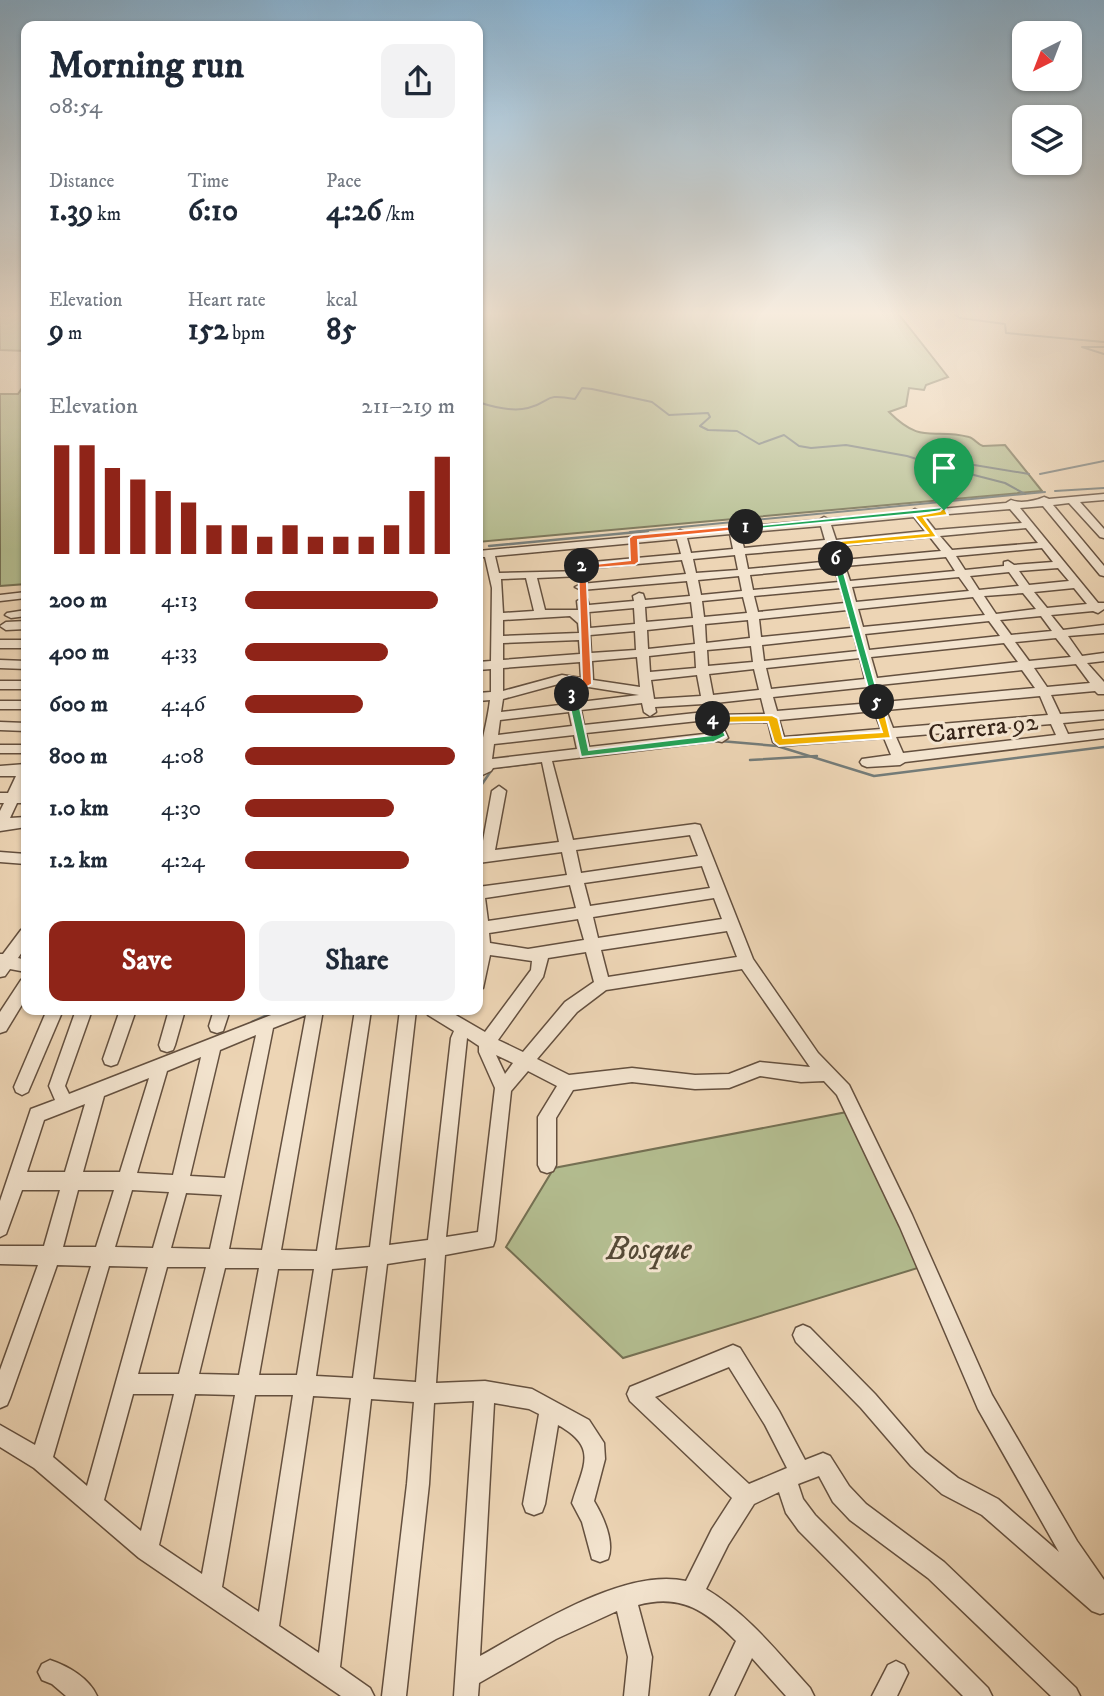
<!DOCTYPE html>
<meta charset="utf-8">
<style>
:root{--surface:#fff;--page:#f2f2f3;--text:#1f2937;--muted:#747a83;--accent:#8f2418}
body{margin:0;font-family:"IM FELL DW Pica",serif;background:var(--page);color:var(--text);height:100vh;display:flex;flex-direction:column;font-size:26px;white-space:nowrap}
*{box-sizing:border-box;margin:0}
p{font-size:23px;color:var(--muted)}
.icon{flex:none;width:38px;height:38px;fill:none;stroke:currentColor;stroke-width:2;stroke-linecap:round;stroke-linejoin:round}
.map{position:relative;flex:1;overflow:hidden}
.panel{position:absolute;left:21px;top:21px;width:462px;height:994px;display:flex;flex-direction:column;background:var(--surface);border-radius:14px;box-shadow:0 2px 5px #0004}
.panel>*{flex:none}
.needle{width:46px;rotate:222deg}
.buttons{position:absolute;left:1012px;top:21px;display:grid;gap:14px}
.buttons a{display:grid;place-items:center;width:70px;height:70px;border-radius:14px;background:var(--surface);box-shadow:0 2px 5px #0004;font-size:35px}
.pin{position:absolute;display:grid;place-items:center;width:60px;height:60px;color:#fff;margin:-72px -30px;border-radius:50% 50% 50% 0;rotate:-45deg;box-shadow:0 0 7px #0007}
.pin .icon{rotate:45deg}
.km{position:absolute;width:35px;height:35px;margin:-18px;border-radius:50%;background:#222;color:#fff;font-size:19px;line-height:35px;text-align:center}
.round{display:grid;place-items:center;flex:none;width:74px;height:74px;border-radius:14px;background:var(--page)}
.head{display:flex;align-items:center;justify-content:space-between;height:119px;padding:0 28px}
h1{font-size:38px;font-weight:800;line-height:52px}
.stats{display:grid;grid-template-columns:repeat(3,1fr);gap:10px;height:119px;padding:7px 28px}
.stats div{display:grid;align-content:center}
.stats b{font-size:30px;font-weight:800}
.stats small{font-size:19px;font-weight:400}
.stats p{font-size:19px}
.chart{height:196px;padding:14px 28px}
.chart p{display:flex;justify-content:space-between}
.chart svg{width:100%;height:126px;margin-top:7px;stroke:var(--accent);stroke-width:6}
.button{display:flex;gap:14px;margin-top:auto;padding:14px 28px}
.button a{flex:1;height:80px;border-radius:14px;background:var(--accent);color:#fff;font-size:28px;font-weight:800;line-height:80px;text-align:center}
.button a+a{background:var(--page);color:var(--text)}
ul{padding:0 28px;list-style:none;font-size:23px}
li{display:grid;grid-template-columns:112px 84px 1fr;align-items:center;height:52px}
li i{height:18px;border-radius:9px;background:var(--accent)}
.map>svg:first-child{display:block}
.green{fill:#b4be91;stroke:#757154;stroke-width:2}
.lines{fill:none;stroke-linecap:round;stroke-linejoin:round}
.stream-far1{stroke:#747c79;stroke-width:2}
.stream{stroke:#747c79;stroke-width:2.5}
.minor-casing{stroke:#64503f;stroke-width:3}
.minor{fill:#f3e4cf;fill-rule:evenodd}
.split-1{fill:#22a559;stroke:#fff;stroke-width:2}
.split-2{fill:#f0652b;stroke:#fff;stroke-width:2}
.split-3{fill:#f0652b;stroke:#fff;stroke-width:2}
.split-4{fill:#22a559;stroke:#fff;stroke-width:2}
.split-5{fill:#f5b400;stroke:#fff;stroke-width:2}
.split-6{fill:#22a559;stroke:#fff;stroke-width:2}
.split-7{fill:#f5b400;stroke:#fff;stroke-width:2}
.labels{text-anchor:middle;stroke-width:6;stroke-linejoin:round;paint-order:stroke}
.street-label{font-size:26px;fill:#362418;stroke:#f3e4cf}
.near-park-label{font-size:32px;font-style:italic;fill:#564a36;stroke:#f3e4cf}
</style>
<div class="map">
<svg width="1104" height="1696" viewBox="0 0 1104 1696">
<rect width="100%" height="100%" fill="#edd5b5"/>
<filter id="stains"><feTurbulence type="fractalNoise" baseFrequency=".00286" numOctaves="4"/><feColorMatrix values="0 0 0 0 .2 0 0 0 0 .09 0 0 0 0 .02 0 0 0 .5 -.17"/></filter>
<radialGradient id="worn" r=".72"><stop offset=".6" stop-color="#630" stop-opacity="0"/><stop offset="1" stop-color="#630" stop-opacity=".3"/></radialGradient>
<g class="green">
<path d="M0,312h26v39l-26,-1z"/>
<path d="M478,312h419l51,65 -22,8 -2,5 -15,-2 -3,18 -17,6c34,34 43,15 80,25 5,1 8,7 14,9l22,-1 37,46 -564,51z"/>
<path d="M26,382v202l-26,2v-192h18z"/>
<path d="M847,1112l74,155 -298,91 -117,-111 48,-79z"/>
</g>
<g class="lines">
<g class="stream-far1">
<path d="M951,312l9,6 45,6 1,9 98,9"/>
<path d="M1104,347h-22l22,7"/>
<path d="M478,402c15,5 34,10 50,6 26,-7 13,-15 47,-9l7,-11 10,1 60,13 17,13 39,-2 2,4 -10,9 8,4 29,1 22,13 25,-9 15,11 12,2 35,-3 61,11 29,9 14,-4 79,13"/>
<path d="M939,466l66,17 20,11"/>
<path d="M1040,474l64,-13"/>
<path d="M1055,491l49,-3"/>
<path d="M630,532l415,-40"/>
</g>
<g class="stream">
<path d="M489,546l159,-15"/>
<path d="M720,741l57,5 97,30 230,-29"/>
<path d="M750,760l67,-4"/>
<path d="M478,790l15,-22 50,-6"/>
<path d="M252,1022l26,-12"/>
</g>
<defs>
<g id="minor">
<path d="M1104,494v6l-24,2 24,27v9l-4,-1 -31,-34 -16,2 51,61v10l-4,-1 -57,-69 -23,2 78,95h6v6l-6,4 -5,-2 -42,4 12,15 41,-5v8l-36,3 14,20 22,-3v8l-17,2 17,19v12h-6l-3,-3 -44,4 9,19 44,-3v8l-41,4 5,11 36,-4v8l-199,24 -5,3 -33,2 -5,-2 -2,-3 2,-3 29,-4 -7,-17 -105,8 -6,-4 -5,-20 -47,1 7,15 -6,4 -5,-1 -165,20 21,79 122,-16 5,1 53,134 65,94 31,32 63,130 80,180 85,146 27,39v33l-4,1 -8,-3 -110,-96 -40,-21 -31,-28 -50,-58 -65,-66 -3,-7 3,-7 7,-3 7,3 65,66 50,58 33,26 40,21 61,53 -81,-143 -78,-182 -63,-132 -13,-14 -23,1 -41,-6 -31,12 -34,1 -63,-7 -59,8 -17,28v47l-3,6 -6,2 -6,-2 -3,-6v-48l19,-31 -29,-15 -17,20 -16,149 -2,6 -48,9 -9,128 49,-2 47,8 57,31 15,23 1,16 -11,42c9,15 21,41 14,58l-8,3 -8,-3 -10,-37 -10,-19c11,-38 27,-55 -14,-78l-13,79 -3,8 -8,3 -8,-3 -3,-8 16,-90 -10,-5 -35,-6 -14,253c54,-30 145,-89 206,-75l26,-52 20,-31 -102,-97 -3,-7 3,-7 103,-42 7,3 39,63 26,49 18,-7 7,3 19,30 17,18 78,58 132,126 4,8h-29l-123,-118 -78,-58 -17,-18 -14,-26 -21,8 5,15 12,16 173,173 4,8h-29l-164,-165 -13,-18 -7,-21 -25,12 -26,41 -22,44c42,25 72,64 104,99l4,8h-28l-34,-38 -18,38h-24l26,-55c-29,-29 -54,-48 -98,-36l14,52 -4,39h-24l4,-39 -11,-46 -61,28 -77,44 -1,13h-24l20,-295 -40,2 -5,81 -23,212h-24l25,-212 7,-82 -43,-3 -31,268 30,21 4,8h-33l-202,-138 -105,-90 -34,-21v-22l35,20 56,-179 -34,-1 -47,133 -3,7 -7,3v-38l38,-105 -38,-1v-18h44l16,-56h-38l-16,44 -6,3v-36l31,-92 24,-9 -6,-14 27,-76h16l-27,76 4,8 215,-84h39l-42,240 36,1 38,-241h16l-36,240 35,-3 30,-237h16l-27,235 39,-5 23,-202 3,-7 -26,-16 -2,-5h21l38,22 46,-62 1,-9 -42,-6 -7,33 -5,1v-102l89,-12 -5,-23 -84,11v-10l3,-1 11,-61 7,-5 7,5 -11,59 64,-8 -17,-80 -49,6 -2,3 -13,6c0,-27 9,-50 12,-77l-12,1v-8l13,-1v-23l-13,1v-8l13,-1 1,-73 -7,-31h-7v-6l197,-18 5,-3 5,2 44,-4 5,-3 5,2 80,-7 5,-3 4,2 82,-7 5,-3 4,2 87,-8 5,-3c9,4 24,1 33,-3l5,2zM1010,509l12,14 -87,7 -11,-14zM914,517l11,14 -89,9 -5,-15zM821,526l4,14 -81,8 -4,-15zM1026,528l12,15 -86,7 -12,-14zM730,534l3,15 -42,4 -4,-15zM930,537l11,14 -98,9 -5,-14zM677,539l4,15 -100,9 -5,3 5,3 101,-9 4,14 -105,10 -6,3 6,3 106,-9 3,15 -45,4 -2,-6 -4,-1 -6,3 1,5 -45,4 -2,-6 -4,-1 -6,3 1,9h-33l-8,-32 44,-2 4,-1v-4l-86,2 -4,-17zM827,547l5,14 -84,8 -3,-15zM1042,548l11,14 -39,3 -6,-4 -4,1v4l-39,4 -9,-14zM735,555l3,15 -42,3 -3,-14zM946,557l9,14 -105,10 -5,-15zM834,567l5,15 -86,8 -3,-15zM1058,568l11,13 -40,4 -10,-14zM1009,572l10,14 -40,4 -9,-14zM739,576l3,15 -41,4 -3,-15zM959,577l10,14 -113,11 -4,-15zM526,578l8,33 -31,2 -2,-34zM841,588l4,15 -87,9 -4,-16zM1074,588l13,16 -40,4 -13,-16zM1023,593l13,16 -40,5 -12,-18zM743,597l4,16 -43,4 -2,-16zM973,597l12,18 -122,12 -5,-18zM691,602l2,16 -47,4 -1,-15zM634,608l1,16 -45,4 -1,-16zM847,610l5,18 -91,9 -2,-18zM570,616l8,7 1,10 -76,3v-16zM1041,616l11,15 -41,4 -11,-15zM748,620l2,18 -44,5 -1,-19zM989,621l11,15 -131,14 -4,-16zM693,625l2,19 -47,5 -1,-19zM635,631l1,19 -45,3 -1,-18zM854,635l4,16 -94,10 -2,-16zM1056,638l15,19 -42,4 -14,-19zM579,640l1,14 -77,6v-17zM1004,643l14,19 -141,16 -6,-21zM751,646l2,16 -45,4 -1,-16zM695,651l1,17 -46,4 -1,-16zM637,657l3,30 -47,-7 -1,-19zM860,658l5,21 -94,10 -5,-21zM580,662l1,16 -19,-3 -59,16v-23zM1076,664l14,19 -43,4 -13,-19zM754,669l5,21 -46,5 -4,-21zM1022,670l13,18 -151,14 -5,-17zM697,675l4,21 -47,3 -3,-19zM562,683l6,21 -67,8 2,-13zM576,685l63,10 -59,7zM867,687l5,16 -95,8 -4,-14zM1040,696l8,19 -155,13 -7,-18zM761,698l4,16 -47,1 -3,-12zM642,703l2,9 6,4 6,-4 -1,-5 48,-3 2,8 -121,13 -3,-15zM874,711l7,18 -97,8 -5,-17zM569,712l3,14 -74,9 2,-15zM707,720l6,13 -124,14 -3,-14zM1051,724l5,11 -153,18 -7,-16zM574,735l3,14 -85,10 2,-15zM690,835l8,21 -117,17 -5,-23zM702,866l8,22 -120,18 -6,-23zM570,885l6,23 -88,13 -3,-23zM714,898l8,21 -124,19 -5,-21zM578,919l6,21 -56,9 -38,-6 -1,-10zM727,931l10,26 -129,20 -7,-27zM586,952l8,30 -29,20 -42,50 -25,-12 45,-63 5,-19zM742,969l68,98 -50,-5 -31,12 -34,1 -63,-7 -63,7 -32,-16 40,-47 29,-22zM306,1015l-44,235 -33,-1 44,-221zM256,1035l-31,143 -35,-2 30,-126zM467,1038l12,8v6l16,36 -17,144 -32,5zM496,1055l17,8 -8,11zM201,1057l-28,118 -36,-2 30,-102zM149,1078l-29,94h-37l21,-76zM85,1104l-20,68h-38l17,-52zM78,1190h36l-18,57h-33zM132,1190l37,2 -16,56 -38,-1zM186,1193l36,2 -12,54 -39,-1zM426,1258l-10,124 -43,-3 14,-115zM109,1266l39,1 -61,219 -34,-29zM368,1266l-15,112 -37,-2 16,-107zM167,1267h39l-27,107h-41zM225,1268h34l-20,107 -40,-1zM278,1269h36l-17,106h-38zM729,1367l36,58 22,43 -38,16 -94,-87zM133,1394h41l-33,137 -37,-31zM195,1394l40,1 -33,179 -43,-29zM255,1395h38l-34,217 -37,-25zM313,1396l38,2 -32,255 -40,-27z"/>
<path d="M26,592v6l-26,3v-6z"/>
<path d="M26,610v6l-15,2 -6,-3 2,-2z"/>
<path d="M26,621v8l-20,1 -6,-4 6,-4z"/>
<rect x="0" y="640" width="26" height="8"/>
<path d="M0,660l26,1v8l-26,-1z"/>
<rect x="0" y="681" width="26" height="8"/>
<rect x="0" y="701" width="26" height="8"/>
<path d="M0,722l26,1v8l-26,-1z"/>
<rect x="0" y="745" width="26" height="8"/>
<path d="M26,764v19l-4,10h4v10h-9l-7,15 16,-1v10l-26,4v-20l4,-8h-4v-10h8l8,-17h-16v-10z"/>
<path d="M0,852l26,2v10l-26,-2z"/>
<path d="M26,928v18l-8,12 8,2v12l-16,-3 -5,7 -5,1v-23h3l18,-24z"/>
<path d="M26,978v20l-20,33 -6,2v-21l21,-32z"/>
<path d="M47,1010h16l-35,82 -6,3 -6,-3 -2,-5z"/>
<path d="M120,1010h16l-17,49 -2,5 -6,2 -6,-2 -2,-5z"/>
<path d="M169,1010h16l-10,35 -2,5 -6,2 -6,-2 -2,-5z"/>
<path d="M214,1010h16l-7,21 -6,2 -6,-2 -2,-5z"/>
<path d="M50,1660c18,6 39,18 47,36h-31l-14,-12 -10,-4 -4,-8 4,-8z"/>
<path d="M896,1661l8,4 4,8 -11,23h-25l16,-31z"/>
</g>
</defs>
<use href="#minor" class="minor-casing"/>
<use href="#minor" class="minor"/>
</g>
<linearGradient id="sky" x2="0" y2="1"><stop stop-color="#8ab5d5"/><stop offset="0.57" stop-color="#f7ecde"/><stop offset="1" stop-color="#f7ecde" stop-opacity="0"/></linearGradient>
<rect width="1104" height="550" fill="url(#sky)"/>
<path class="split-1" d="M944,507l3,4 -201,19 -5,-3z"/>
<path class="split-2" d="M746,525l3,4 -111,11 1,22 -4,3 -53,4 -5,-3 53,-6 -1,-22 4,-3z"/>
<path class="split-3" d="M578,564l8,2 6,118 -5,3 -12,-3 2,10 -5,3 -5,-3 -3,-15 5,-3 13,3z"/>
<path class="split-4" d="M572,691l5,3 12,56 124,-15 -5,-16 5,-3 4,1 9,19 -12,6 -133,15 -14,-63z"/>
<path class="split-5" d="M877,699l5,3 9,36 -112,8 -5,-4 -6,-20 -55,1 -5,-4 5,-3 59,-1 6,3 5,20 99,-6 -10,-30z"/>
<path class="split-6" d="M836,556l4,3 41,146 -9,-3 -40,-143z"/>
<path class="split-7" d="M944,507l4,8 -24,3 13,19 -101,9 4,13 -4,2 -4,-2 -4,-17 100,-9 -14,-17 26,-5z"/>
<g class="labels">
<g class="street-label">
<text transform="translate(983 727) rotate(-7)" y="9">Carrera 92</text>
</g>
<g class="near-park-label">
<text x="649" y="1259">Bosque</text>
</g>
</g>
<rect width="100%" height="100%" filter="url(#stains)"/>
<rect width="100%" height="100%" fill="url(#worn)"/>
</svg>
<div class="buttons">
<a><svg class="needle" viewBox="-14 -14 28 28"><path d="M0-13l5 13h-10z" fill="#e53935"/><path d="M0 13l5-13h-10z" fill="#747a83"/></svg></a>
<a><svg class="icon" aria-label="layers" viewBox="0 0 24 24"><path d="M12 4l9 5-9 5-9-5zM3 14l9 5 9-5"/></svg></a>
</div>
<div class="pin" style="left:944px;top:510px;background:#1e9e55"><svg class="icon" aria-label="arrive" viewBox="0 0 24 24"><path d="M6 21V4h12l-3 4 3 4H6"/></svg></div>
<b class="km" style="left:746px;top:527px">1</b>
<b class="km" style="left:582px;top:566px">2</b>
<b class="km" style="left:572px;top:694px">3</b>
<b class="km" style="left:713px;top:719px">4</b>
<b class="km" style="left:877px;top:702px">5</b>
<b class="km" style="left:836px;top:559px">6</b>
<section class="panel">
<div class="head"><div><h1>Morning run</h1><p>08:54</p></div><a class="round"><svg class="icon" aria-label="share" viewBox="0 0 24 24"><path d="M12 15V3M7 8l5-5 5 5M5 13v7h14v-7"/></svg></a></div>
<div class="stats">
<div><p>Distance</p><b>1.39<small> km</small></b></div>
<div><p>Time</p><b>6:10</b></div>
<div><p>Pace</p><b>4:26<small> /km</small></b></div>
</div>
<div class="stats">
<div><p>Elevation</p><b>9<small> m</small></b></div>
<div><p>Heart rate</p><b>152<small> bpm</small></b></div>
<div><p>kcal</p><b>85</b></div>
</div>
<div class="chart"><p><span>Elevation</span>211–219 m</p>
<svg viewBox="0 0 160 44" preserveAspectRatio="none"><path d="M5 44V6M15 44V6M25 44V14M35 44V18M45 44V22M55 44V26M65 44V34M75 44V34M85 44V38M95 44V34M105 44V38M115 44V38M125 44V38M135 44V34M145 44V22M155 44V10"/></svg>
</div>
<ul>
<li><b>200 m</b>4:13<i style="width:92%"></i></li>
<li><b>400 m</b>4:33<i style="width:68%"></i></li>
<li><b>600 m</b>4:46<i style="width:56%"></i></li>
<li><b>800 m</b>4:08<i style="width:100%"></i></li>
<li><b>1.0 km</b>4:30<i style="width:71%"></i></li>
<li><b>1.2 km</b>4:24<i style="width:78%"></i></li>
</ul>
<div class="button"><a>Save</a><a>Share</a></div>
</section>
</div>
